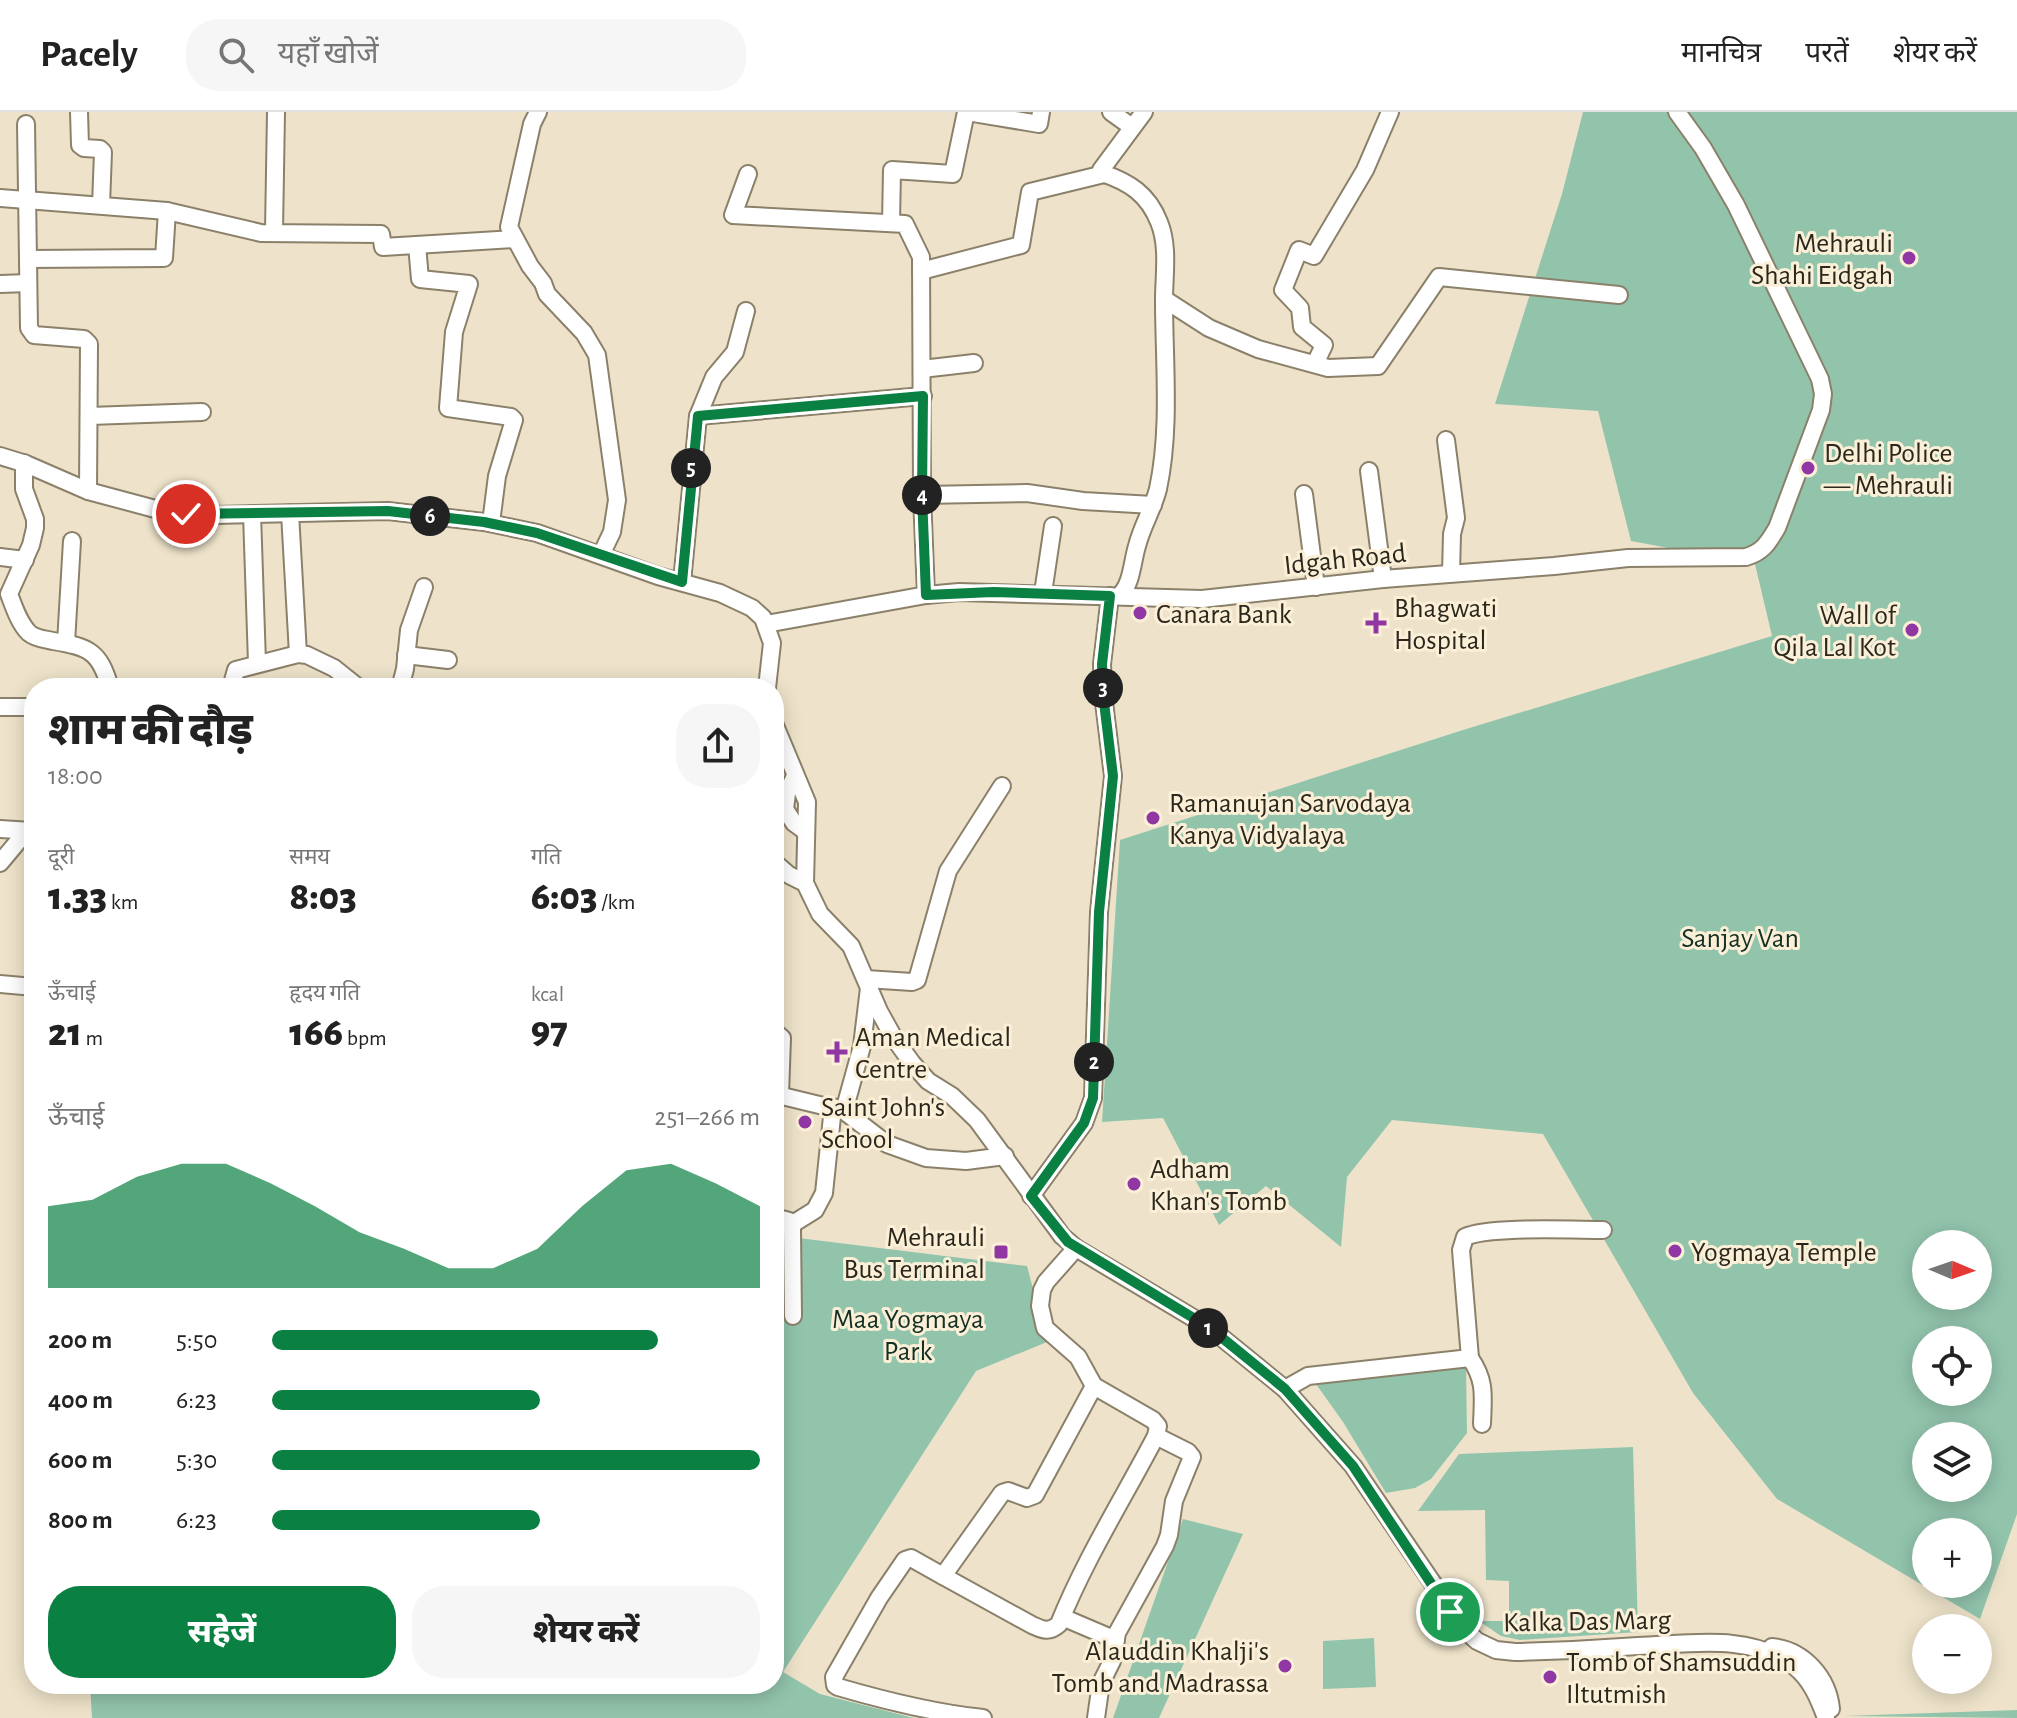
<!DOCTYPE html>
<html lang="hi">
<meta charset="utf-8">
<style>
:root{--surface:#fff;--page:#f6f6f6;--text:#222;--muted:#767676;--line:#e0e0e0;--accent:#0b8043}
body{margin:0;font-family:"Alegreya Sans","Noto Sans Devanagari",sans-serif;background:var(--page);color:var(--text);height:100vh;display:flex;flex-direction:column;font-size:30px;white-space:nowrap}
*{box-sizing:border-box;margin:0}
p{font-size:26px;color:var(--muted)}
.icon{flex:none;width:44px;height:44px;fill:none;stroke:currentColor;stroke-width:2;stroke-linecap:round;stroke-linejoin:round}
.map{position:relative;flex:1;overflow:hidden}
.details{position:absolute;left:24px;top:566px;width:760px;height:1016px;display:flex;flex-direction:column;background:var(--surface);border-radius:32px;box-shadow:0 4px 20px #0003}
.details>*{flex:none}
.needle{width:52px;rotate:92deg}
.fabs{position:absolute;left:1912px;top:1118px;display:grid;gap:16px}
.fabs a{display:grid;place-items:center;width:80px;height:80px;border-radius:50%;background:var(--surface);box-shadow:0 4px 20px #0003;font-size:40px}
.pin{position:absolute;display:grid;place-items:center;width:68px;height:68px;color:#fff;margin:-34px;border:4px solid #fff;border-radius:50%;box-shadow:0 2px 8px #0007}
.km{position:absolute;width:40px;height:40px;margin:-20px;border-radius:50%;background:#222;color:#fff;font-size:22px;line-height:40px;text-align:center}
.round{display:grid;place-items:center;flex:none;width:84px;height:84px;border-radius:32px;background:var(--page)}
.headline{display:flex;align-items:center;justify-content:space-between;height:136px;padding:0 24px}
h1{font-size:44px;font-weight:800;line-height:60px}
.figures{display:grid;grid-template-columns:repeat(3,1fr);gap:12px;height:136px;padding:8px 24px}
.figures div{display:grid;align-content:center}
.figures b{font-size:40px;font-weight:800}
.figures small{font-size:22px;font-weight:400}
.figures p{font-size:22px}
.chart{height:224px;padding:16px 24px}
.chart p{display:flex;justify-content:space-between}
.chart svg{width:100%;height:144px;margin-top:8px;fill:var(--accent);opacity:.7}
.primary-button{display:flex;gap:16px;margin-top:auto;padding:16px 24px}
.primary-button a{flex:1;height:92px;border-radius:32px;background:var(--accent);color:#fff;font-size:32px;font-weight:800;line-height:92px;text-align:center}
.primary-button a+a{background:var(--page);color:var(--text)}
ul{padding:0 24px;list-style:none;font-size:26px}
li{display:grid;grid-template-columns:128px 96px 1fr;align-items:center;height:60px}
li i{height:20px;border-radius:10px;background:var(--accent)}
header{display:flex;align-items:center;gap:48px;box-sizing:border-box;height:112px;padding:0 40px;background:var(--surface);border-bottom:2px solid var(--line)}
header strong{font-size:38px}
nav{display:flex;gap:44px;margin-inline-start:auto;font-size:28px}
.search{width:560px;height:72px;background:var(--page);display:flex;align-items:center;gap:20px;box-sizing:border-box;padding:0 28px;border-radius:32px;color:var(--muted);font-size:30px}
.map>svg:first-child{display:block}
.green{fill:#92c4ac;fill-rule:evenodd}
.lines{fill:none;stroke-linecap:round;stroke-linejoin:round}
.minor-casing{stroke:#8b816a;stroke-width:20}
.minor{stroke:#fff;stroke-width:16}
.route-casing{stroke:#fff;stroke-width:16}
.route{stroke:#0b8043;stroke-width:10}
.poi-dot{fill:#9037a3;stroke:#fbf0d7;stroke-width:3}
.labels{text-anchor:middle;stroke-width:6;stroke-linejoin:round;paint-order:stroke}
.poi-label{font-size:28px;fill:#2b271d;stroke:#fbf0d7;text-anchor:start}
.street-label{font-size:28px;fill:#2b271d;stroke:#fbf0d7}
.park-label{font-size:28px;fill:#133024;stroke:#fbf0d7}
</style>
<header>
<strong>Pacely</strong>
<div class="search"><svg class="icon" aria-label="search" viewBox="0 0 24 24"><circle cx="10" cy="10" r="6"/><path d="M15 15l6 6"/></svg>यहाँ खोजें</div>
<nav><a>मानचित्र</a><a>परतें</a><a>शेयर करें</a></nav>
</header>
<div class="map">
<svg width="2017" height="1606" viewBox="0 0 2017 1606">
<rect width="100%" height="100%" fill="#eee3ca"/>
<g class="green">
<path d="M1583,0h434v1402l-37,105 -203,-120 -84,-106 -150,-259 -151,-14 -45,57 -6,70 -75,-61 -47,39 -56,-107 -61,4 18,-282 343,-110 309,-94 -17,-72 -124,-23 -33,-130 -103,-7 67,-210zM1926,1132h52v52h-52zM1926,1228h52v52h-52zM1926,1324h52v52h-52zM1926,1420h52v52h-52z"/>
<path d="M774,1123l253,31 20,76 -71,29 -193,301 37,22 94,24h-822l-2,-34h684z"/>
<path d="M1466,1253l1,68 -36,46 -16,9 -29,5 -43,-71 -27,-38z"/>
<path d="M1633,1335l5,185 -118,8 -19,-4 -22,-15h30v-40l-23,-1 -1,-70 -67,1 41,-57z"/>
<path d="M1183,1407l60,15 -84,184h-46z"/>
<path d="M1374,1526l2,49 -53,2v-48z"/>
<path d="M2017,1598v8l-172,-2z"/>
</g>
<g class="lines">
<defs>
<g id="minor">
<path d="M79,0l1,33 4,3 16,1 3,3 -2,53"/>
<path d="M538,0l-6,12 -23,103 21,39 13,17 4,11 37,39 13,22 20,145 -5,32 -11,23"/>
<path d="M967,0l72,12 2,-12"/>
<path d="M1111,0l21,15"/>
<path d="M26,12l3,204 5,7 50,4 5,5 -1,147"/>
<path d="M748,62l-15,41 172,9 16,33 1,238 4,100"/>
<path d="M0,86l167,13 94,22 120,1 2,13 132,-8"/>
<path d="M891,111l1,-53 61,4 13,-62"/>
<path d="M274,119l2,-119"/>
<path d="M417,133l3,34 49,5 -15,48 -6,76 63,9 3,3 -17,56 -6,47"/>
<path d="M28,147l136,-1 3,-47"/>
<path d="M921,159l100,-26 9,-53 74,-18"/>
<path d="M0,172l28,-1"/>
<path d="M1164,187l45,29 49,21 70,19 50,-2 61,-89 180,18"/>
<path d="M1315,252l9,-19 -22,-18 -2,-19 -17,-18 16,-40 15,6 51,-86 25,-58"/>
<path d="M922,257l52,-6"/>
<path d="M90,304l112,-4"/>
<path d="M698,304l225,-20"/>
<path d="M1446,328l10,78 -4,16 -1,39"/>
<path d="M0,344l26,8 62,27 71,19 57,5 172,-4 96,11 53,11 121,43 62,17 32,15 11,10 9,25 -5,45"/>
<path d="M24,351v26l11,30v9l-4,17 -22,49c5,13 10,29 20,39 7,6 16,6 24,8 36,6 47,10 57,47"/>
<path d="M1369,359l14,108"/>
<path d="M1304,382l12,93"/>
<path d="M922,383l105,-2 56,8 70,4"/>
<path d="M290,401l8,141"/>
<path d="M252,402l5,149"/>
<path d="M0,445l25,3"/>
<path d="M682,470l16,-166 16,-39 21,-25 11,-41"/>
<path d="M1043,481l10,-67"/>
<path d="M1119,484c13,-11 13,-34 18,-50 5,-20 16,-37 21,-57 13,-61 6,-127 6,-189 0,-25 5,-54 -5,-78 -11,-28 -30,-40 -57,-49l-1,-3 43,-58"/>
<path d="M766,512l160,-29 33,-3 243,7 181,-20 171,-13 74,-8 118,-1c17,-5 22,-14 31,-29l44,-118 2,-16 -3,-15 -84,-174 -33,-57 -26,-36"/>
<path d="M66,531l6,-102"/>
<path d="M406,543l42,5"/>
<path d="M231,576l5,-18 62,-16 9,1 27,13 25,20"/>
<path d="M400,576l5,-19 4,-39 15,-43"/>
<path d="M0,595h34"/>
<path d="M774,611l33,79 -2,81"/>
<path d="M795,664l-8,17 -2,16 9,14 11,8"/>
<path d="M0,717l32,2"/>
<path d="M774,750l15,13 16,8 15,31 31,32 28,65 15,27 18,25 16,18 24,15 25,24 85,116 14,12 134,80 75,61 68,77 111,163 13,12 19,9 19,2c41,-1 82,-3 123,-6 53,-2 111,-13 156,20 17,13 25,33 32,52"/>
<path d="M0,751l20,-24 14,-8"/>
<path d="M866,867l46,3 5,-2 31,-109 54,-85"/>
<path d="M0,872l34,3"/>
<path d="M774,919l8,7 -2,56"/>
<path d="M774,982l70,17 43,33 39,14 40,3 39,-5"/>
<path d="M844,999l18,-65 7,-58"/>
<path d="M1031,1084l53,-73 9,-25 6,-186 14,-136 -10,-82 -1,-30 8,-68"/>
<path d="M774,1105l15,4 3,9 1,86"/>
<path d="M791,1113l24,-15 9,-17 9,-86"/>
<path d="M1470,1246c16,23 13,38 12,66"/>
<path d="M1285,1277l23,-13 162,-18 -9,-108 4,-13c24,-11 108,-7 138,-7"/>
<path d="M943,1464l89,49c11,5 17,8 27,-1 26,-65 64,-125 97,-188l2,-10 -5,-6 -59,-34 -16,-29 -33,-29 -5,-22 2,-16 4,-8 30,-34"/>
<path d="M1062,1505l54,23"/>
<path d="M1772,1535c32,3 56,31 59,62"/>
<path d="M983,1606c-49,-5 -97,-17 -145,-31l-3,-2 -1,-8 45,-79 26,-38 6,-2 32,18 59,-83 6,-2 19,7 8,-3 59,-109"/>
<path d="M1096,1606l5,-35 11,-22 5,-28 48,-87 4,-11 5,-34 18,-44 -4,-5 -32,-16"/>
</g>
</defs>
<use href="#minor" class="minor-casing"/>
<use href="#minor" class="minor"/>
</g>
<g class="lines">
<defs>
<path id="route" d="M186,402l202,-3 96,11 53,11 145,49 16,-166 225,-20 -1,99 4,100 67,-3 117,4 -8,68 1,30 10,82 -14,136 -6,186 -9,25 -53,73 37,46 142,86 75,61 68,77 97,146"/>
</defs>
<use href="#route" class="route-casing"/>
<use href="#route" class="route"/>
</g>
<g class="poi-dot">
<circle cx="1909" cy="146" r="8"/>
<circle cx="1808" cy="356" r="8"/>
<circle cx="1140" cy="501" r="8"/>
<path d="M1372 499h8v8h8v8h-8v8h-8v-8h-8v-8h8z"/>
<circle cx="1912" cy="518" r="8"/>
<circle cx="1153" cy="706" r="8"/>
<path d="M833 928h8v8h8v8h-8v8h-8v-8h-8v-8h8z"/>
<circle cx="805" cy="1010" r="8"/>
<circle cx="1134" cy="1072" r="8"/>
<circle cx="1675" cy="1139" r="8"/>
<rect x="993" y="1132" width="16" height="16" rx="4"/>
<circle cx="1285" cy="1554" r="8"/>
<circle cx="1550" cy="1565" r="8"/>
</g>
<g class="labels">
<g class="poi-label">
<text x="1893" y="140" text-anchor="end">Mehrauli<tspan x="1893" dy="32">Shahi Eidgah</tspan></text>
<text x="1824" y="350">Delhi Police<tspan x="1824" dy="32">— Mehrauli</tspan></text>
<text x="1394" y="505">Bhagwati<tspan x="1394" dy="32">Hospital</tspan></text>
<text x="1156" y="511">Canara Bank</text>
<text x="1896" y="512" text-anchor="end">Wall of<tspan x="1896" dy="32">Qila Lal Kot</tspan></text>
<text x="1169" y="700">Ramanujan Sarvodaya<tspan x="1169" dy="32">Kanya Vidyalaya</tspan></text>
<text x="855" y="934">Aman Medical<tspan x="855" dy="32">Centre</tspan></text>
<text x="821" y="1004">Saint John's<tspan x="821" dy="32">School</tspan></text>
<text x="1150" y="1066">Adham<tspan x="1150" dy="32">Khan's Tomb</tspan></text>
<text x="985" y="1134" text-anchor="end">Mehrauli<tspan x="985" dy="32">Bus Terminal</tspan></text>
<text x="1691" y="1149">Yogmaya Temple</text>
<text x="1269" y="1548" text-anchor="end">Alauddin Khalji's<tspan x="1269" dy="32">Tomb and Madrassa</tspan></text>
<text x="1566" y="1559">Tomb of Shamsuddin<tspan x="1566" dy="32">Iltutmish</tspan></text>
</g>
<g class="street-label">
<text transform="translate(1345 446) rotate(-6)" y="10">Idgah Road</text>
<text transform="translate(1587 1508) rotate(-1)" y="10">Kalka Das Marg</text>
</g>
<g class="park-label">
<text x="1740" y="835">Sanjay Van</text>
<text x="908" y="1216">Maa Yogmaya<tspan x="908" dy="32">Park</tspan></text>
</g>
</g>
</svg>
<div class="fabs">
<a><svg class="needle" viewBox="-14 -14 28 28"><path d="M0-13l5 13h-10z" fill="#e53935"/><path d="M0 13l5-13h-10z" fill="#767676"/></svg></a>
<a><svg class="icon" aria-label="locate" viewBox="0 0 24 24"><circle cx="12" cy="12" r="6"/><path d="M12 2v4M12 18v4M2 12h4M18 12h4"/></svg></a>
<a><svg class="icon" aria-label="layers" viewBox="0 0 24 24"><path d="M12 4l9 5-9 5-9-5zM3 14l9 5 9-5"/></svg></a>
<a>+</a>
<a>−</a>
</div>
<div class="pin" style="left:1450px;top:1500px;background:#1e9e55"><svg class="icon" aria-label="arrive" viewBox="0 0 24 24"><path d="M6 21V4h12l-3 4 3 4H6"/></svg></div>
<div class="pin" style="left:186px;top:402px;background:#d93025"><svg class="icon" aria-label="check" viewBox="0 0 24 24"><path d="M5 12l5 5 9-10"/></svg></div>
<b class="km" style="left:1208px;top:1216px">1</b>
<b class="km" style="left:1094px;top:950px">2</b>
<b class="km" style="left:1103px;top:576px">3</b>
<b class="km" style="left:922px;top:383px">4</b>
<b class="km" style="left:691px;top:356px">5</b>
<b class="km" style="left:430px;top:404px">6</b>
<section class="details">
<div class="headline"><div><h1>शाम की दौड़</h1><p>18:00</p></div><a class="round"><svg class="icon" aria-label="share" viewBox="0 0 24 24"><path d="M12 15V3M7 8l5-5 5 5M5 13v7h14v-7"/></svg></a></div>
<div class="figures">
<div><p>दूरी</p><b>1.33<small> km</small></b></div>
<div><p>समय</p><b>8:03</b></div>
<div><p>गति</p><b>6:03<small> /km</small></b></div>
</div>
<div class="figures">
<div><p>ऊँचाई</p><b>21<small> m</small></b></div>
<div><p>हृदय गति</p><b>166<small> bpm</small></b></div>
<div><p>kcal</p><b>97</b></div>
</div>
<div class="chart"><p><span>ऊँचाई</span>251–266 m</p>
<svg viewBox="0 0 160 44" preserveAspectRatio="none"><path d="M0 44V19L10 17L20 10L30 6L40 6L50 12L60 19L70 27L80 32L90 38L100 38L110 32L120 19L130 8L140 6L150 12L160 19V44z"/></svg>
</div>
<ul>
<li><b>200 m</b>5:50<i style="width:79%"></i></li>
<li><b>400 m</b>6:23<i style="width:55%"></i></li>
<li><b>600 m</b>5:30<i style="width:100%"></i></li>
<li><b>800 m</b>6:23<i style="width:55%"></i></li>
</ul>
<div class="primary-button"><a>सहेजें</a><a>शेयर करें</a></div>
</section>
</div>
